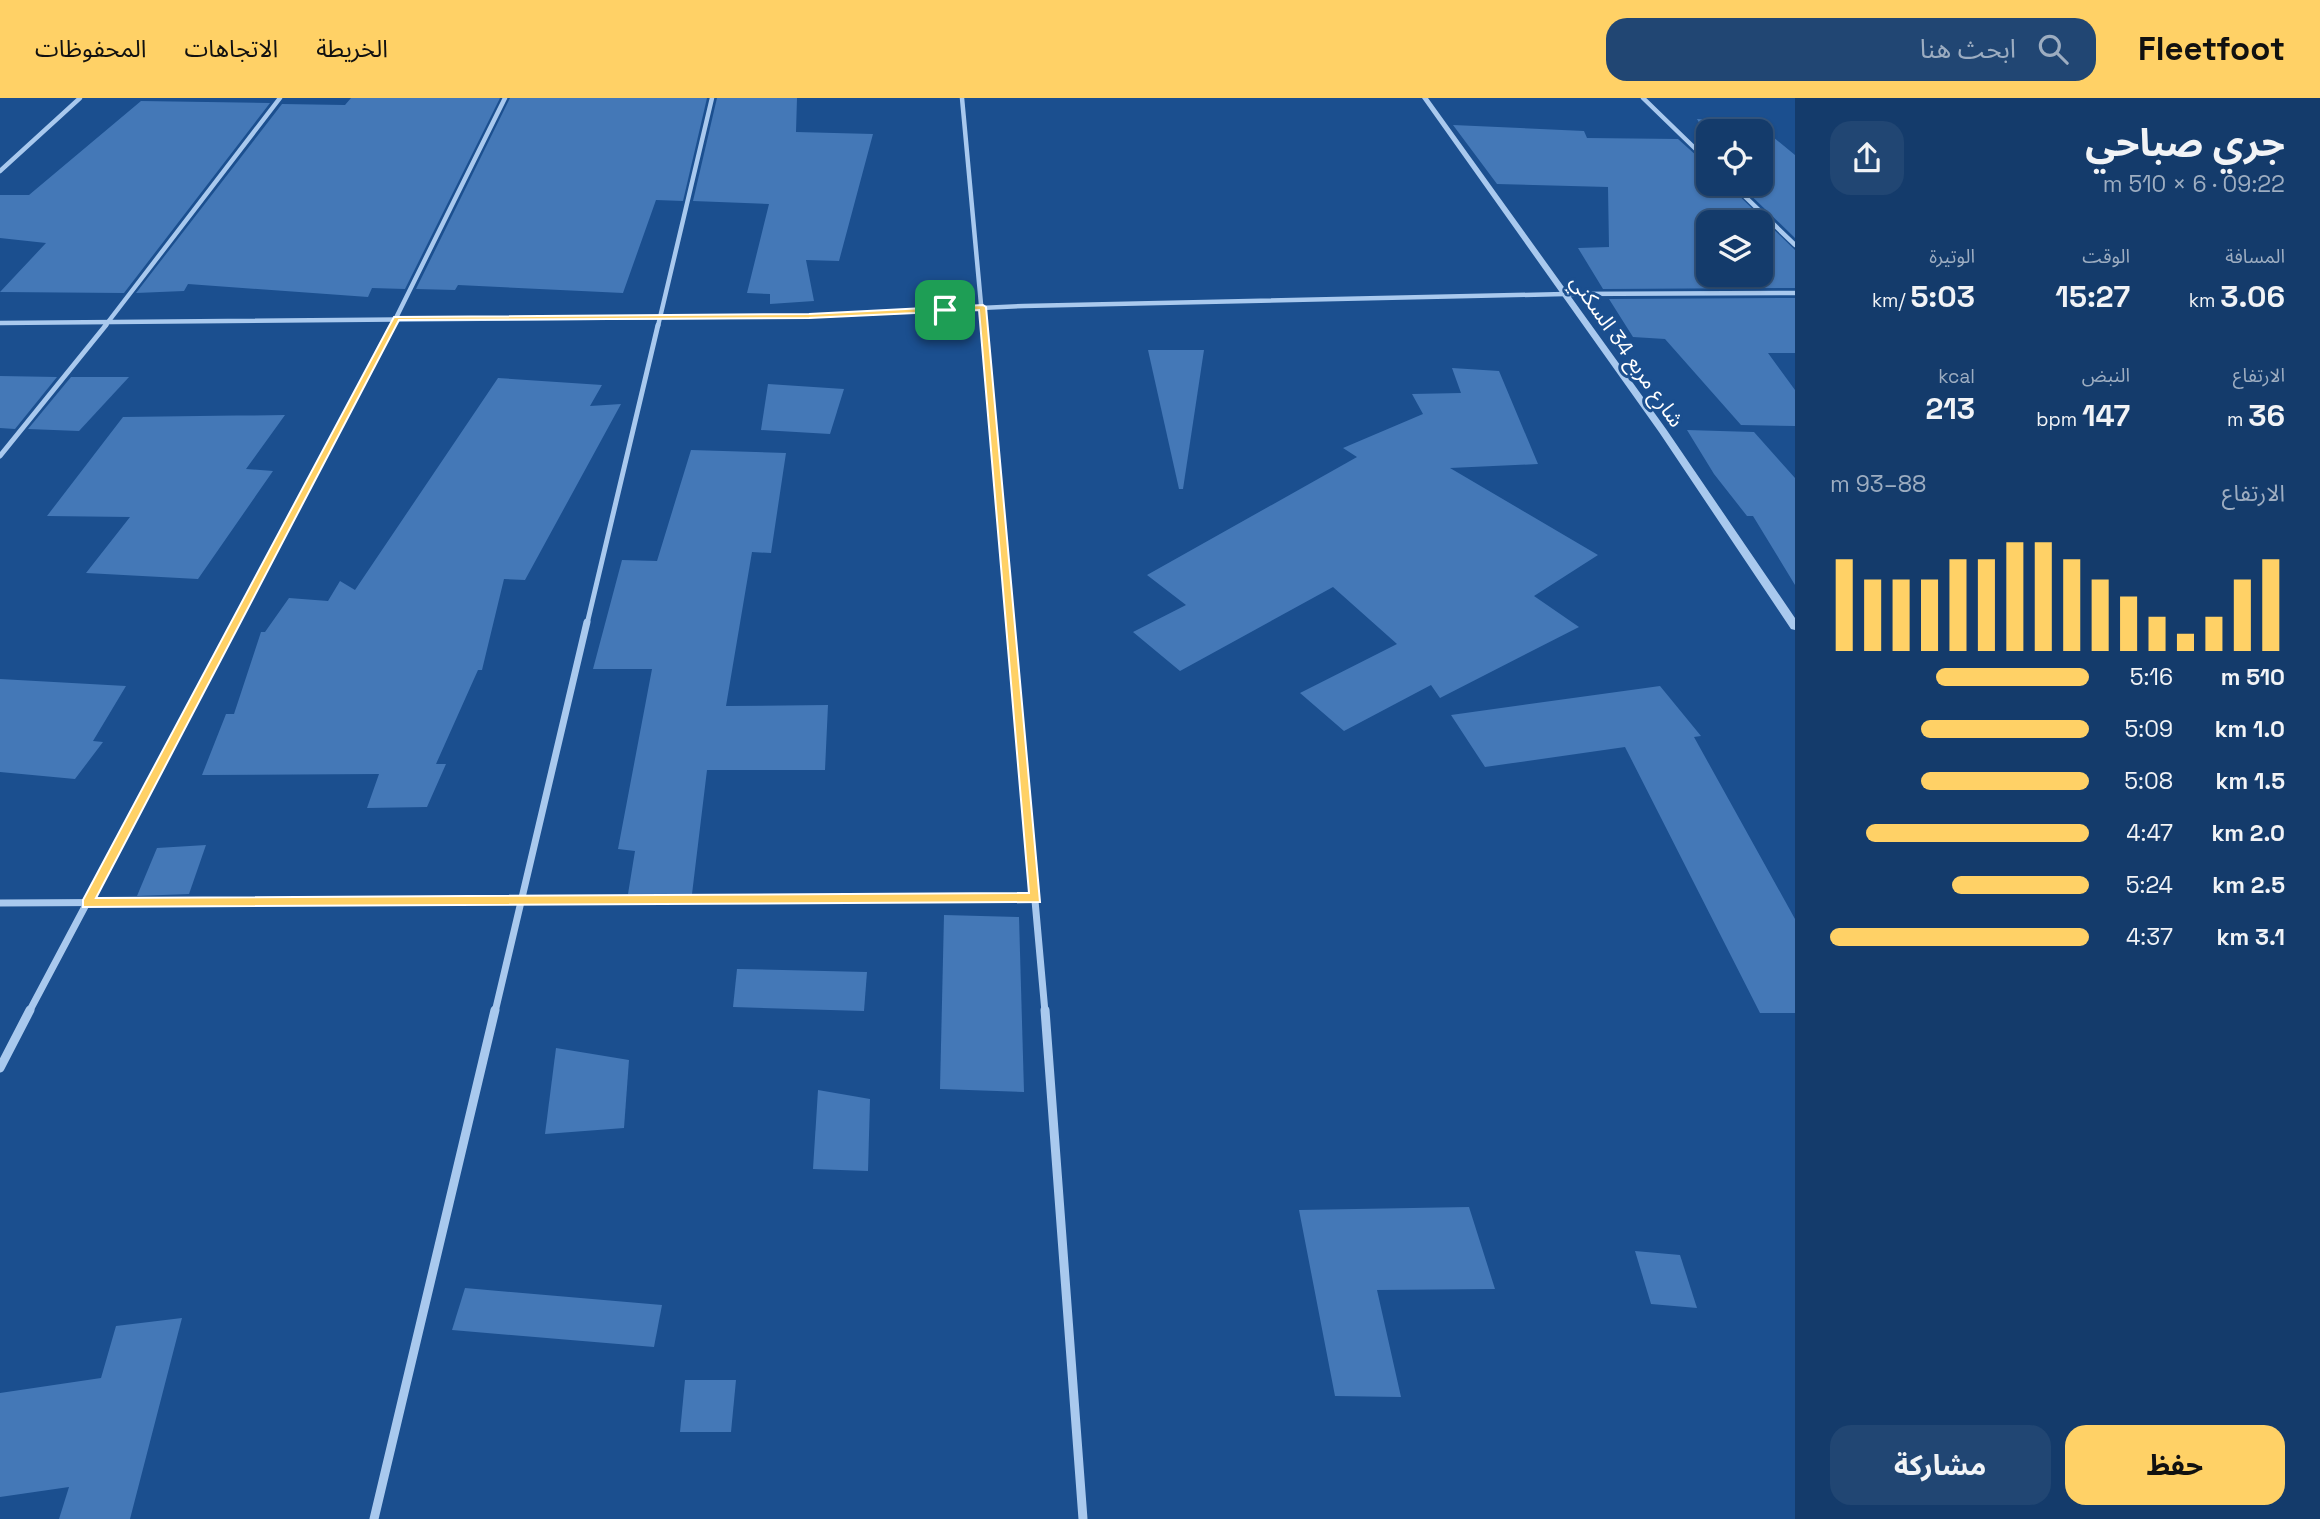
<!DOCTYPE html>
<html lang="ar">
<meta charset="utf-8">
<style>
:root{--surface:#143b6b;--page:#214673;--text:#f1f3f6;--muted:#9dadc1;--line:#33557e;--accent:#ffd166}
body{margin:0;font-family:"Space Grotesk","Noto Sans Arabic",sans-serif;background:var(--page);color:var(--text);direction:rtl;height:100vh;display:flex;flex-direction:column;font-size:26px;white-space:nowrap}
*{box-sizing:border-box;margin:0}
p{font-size:23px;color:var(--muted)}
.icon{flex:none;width:38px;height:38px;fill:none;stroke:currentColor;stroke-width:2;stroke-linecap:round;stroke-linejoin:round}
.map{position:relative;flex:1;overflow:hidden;direction:ltr}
.drawer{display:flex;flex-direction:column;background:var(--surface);width:525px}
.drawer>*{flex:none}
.fabs{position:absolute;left:1696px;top:21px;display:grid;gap:14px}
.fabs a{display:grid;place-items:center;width:77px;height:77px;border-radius:14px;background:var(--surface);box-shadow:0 2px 5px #0004,0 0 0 2px var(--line);font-size:35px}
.pin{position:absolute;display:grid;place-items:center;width:60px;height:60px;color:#fff;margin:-30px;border-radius:14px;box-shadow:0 4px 10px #0006}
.round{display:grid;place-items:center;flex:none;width:74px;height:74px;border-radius:21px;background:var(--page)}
.headline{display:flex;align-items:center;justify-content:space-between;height:119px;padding:0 35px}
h1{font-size:38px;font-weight:700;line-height:52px}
.figures{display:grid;grid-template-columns:repeat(3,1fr);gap:10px;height:119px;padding:7px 35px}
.figures div{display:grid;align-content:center}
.figures b{font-size:30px;font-weight:700}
.figures small{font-size:19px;font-weight:400}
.figures p{font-size:19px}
.chart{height:196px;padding:14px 35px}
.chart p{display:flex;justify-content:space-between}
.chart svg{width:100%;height:126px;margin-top:7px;stroke:var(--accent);stroke-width:6}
.button{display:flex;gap:14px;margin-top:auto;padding:14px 35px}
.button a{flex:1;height:80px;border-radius:21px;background:var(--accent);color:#111;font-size:28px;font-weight:700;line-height:80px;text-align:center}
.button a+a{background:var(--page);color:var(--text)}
ul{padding:0 35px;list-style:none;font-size:23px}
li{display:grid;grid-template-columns:112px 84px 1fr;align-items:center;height:52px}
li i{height:18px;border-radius:9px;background:var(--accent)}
header{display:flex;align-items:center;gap:42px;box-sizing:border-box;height:98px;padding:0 35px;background:var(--accent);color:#111}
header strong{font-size:33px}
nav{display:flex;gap:38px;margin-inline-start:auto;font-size:24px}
.search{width:490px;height:63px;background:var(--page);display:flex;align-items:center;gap:18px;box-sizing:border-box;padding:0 24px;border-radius:21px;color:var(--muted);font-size:26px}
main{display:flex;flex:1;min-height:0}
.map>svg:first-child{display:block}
.building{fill:#4478b7;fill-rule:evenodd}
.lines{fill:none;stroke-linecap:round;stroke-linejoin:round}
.minor-far3{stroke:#a9c9ee;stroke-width:4.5}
.minor-far2{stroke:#a9c9ee;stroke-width:5}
.minor-far1{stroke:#a9c9ee;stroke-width:7}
.minor{stroke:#a9c9ee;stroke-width:9}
.tertiary{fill:#a9c9ee;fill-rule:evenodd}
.route{fill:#ffd166;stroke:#fff;stroke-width:2;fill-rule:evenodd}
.labels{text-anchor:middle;stroke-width:6;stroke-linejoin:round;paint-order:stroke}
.far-street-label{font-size:21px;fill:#fff;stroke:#1b4f8f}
</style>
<header>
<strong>Fleetfoot</strong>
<div class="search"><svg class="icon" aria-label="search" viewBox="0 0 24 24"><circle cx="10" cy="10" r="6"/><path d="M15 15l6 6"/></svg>ابحث هنا</div>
<nav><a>الخريطة</a><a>الاتجاهات</a><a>المحفوظات</a></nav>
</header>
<main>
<section class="drawer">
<div class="headline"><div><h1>جري صباحي</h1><p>09:22 · 6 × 510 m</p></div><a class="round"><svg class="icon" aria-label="share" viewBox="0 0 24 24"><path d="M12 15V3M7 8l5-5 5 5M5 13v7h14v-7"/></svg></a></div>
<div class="figures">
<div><p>المسافة</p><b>3.06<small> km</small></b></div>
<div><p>الوقت</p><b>15:27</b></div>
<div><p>الوتيرة</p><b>5:03<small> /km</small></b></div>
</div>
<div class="figures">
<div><p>الارتفاع</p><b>36<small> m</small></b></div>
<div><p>النبض</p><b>147<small> bpm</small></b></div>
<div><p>kcal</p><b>213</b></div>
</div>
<div class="chart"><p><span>الارتفاع</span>88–93 m</p>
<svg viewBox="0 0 160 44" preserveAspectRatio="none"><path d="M5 44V12M15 44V19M25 44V19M35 44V19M45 44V12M55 44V12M65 44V6M75 44V6M85 44V12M95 44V19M105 44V25M115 44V32M125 44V38M135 44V32M145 44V19M155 44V12"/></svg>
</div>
<ul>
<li><b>510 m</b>5:16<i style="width:59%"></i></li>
<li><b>1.0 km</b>5:09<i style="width:65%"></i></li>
<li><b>1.5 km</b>5:08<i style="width:65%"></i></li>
<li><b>2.0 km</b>4:47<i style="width:86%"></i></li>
<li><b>2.5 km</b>5:24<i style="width:53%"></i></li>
<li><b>3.1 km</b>4:37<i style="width:100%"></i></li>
</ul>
<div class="button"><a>حفظ</a><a>مشاركة</a></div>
</section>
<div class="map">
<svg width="1795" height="1421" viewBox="0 0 1795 1421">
<rect width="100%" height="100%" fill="#1b4f8f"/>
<g class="building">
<path d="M351,0h149l-95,191 -33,-1 -4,9 -180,-13 -4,7 -48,2 146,-189 63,1z"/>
<path d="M510,0h197l-24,103 -27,-1 -33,93 -165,-8 -3,5 -39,-1z"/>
<path d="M717,0h80l-1,34 77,2 -34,127 -33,-1 8,41 -44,3v-10l-23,-1 22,-89 -76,-3z"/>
<path d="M141,3l129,2 -146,190 -124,-1 46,-49 -46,-5v-43h29z"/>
<path d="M1697,21l59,4 39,32v83l-56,-54h21v-53h-52v7z"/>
<path d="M1453,27l131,6 3,7 91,1 30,27v18h19l68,66v38l-192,1 -25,-41 31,-1 -1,-60 -111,-3zM1708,124h52v53h-52z"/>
<path d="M1795,200v55h-27l27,37v36l-54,-1 -76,-86 -32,-2 -24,-38z"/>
<path d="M1148,252h56l-21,139h-4z"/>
<path d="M1452,270l47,3 39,93 -88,4 148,87 -64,41 45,31 -139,71 -9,-13 -87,46 -44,-38 97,-49 -64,-57 -153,84 -47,-39 53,-27 -39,-30 210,-118 -14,-9 80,-34 -11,-20 49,-1z"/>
<path d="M0,278l57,1 -42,52 -15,-1z"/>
<path d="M71,279h58l-50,54 -51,-2z"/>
<path d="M498,280l104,7 -12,21 31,-2 -96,176 -21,-1 -22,91h-4l-42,94h10l-19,43 -60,1 12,-34 -177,1 24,-61h8l27,-82h4l24,-34 39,3 12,-20 15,9z"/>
<path d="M768,286l76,5 -14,45 -69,-4z"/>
<path d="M285,317l-39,54 27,2 -75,108 -112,-6 44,-56 -83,-1 76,-99z"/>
<path d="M1687,332l67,2 41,46v107l-42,-69h-6l-33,-42z"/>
<path d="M691,352l95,3 -15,100 -19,-1 -26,154 102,-1 -3,65h-118l-15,124h-64l7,-43 -17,-2 34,-180h-59l29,-109 35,1z"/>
<path d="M0,581l126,7 -33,55 10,1 -28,37 -75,-7z"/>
<path d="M1660,588l41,50 -7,1 101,182v94h-35l-135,-266 -140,20 -34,-52z"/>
<path d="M206,747l-17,49 -52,2 20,-48z"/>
<path d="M944,817l75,2 5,175 -84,-3z"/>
<path d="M737,871l130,3 -3,39 -131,-4z"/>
<path d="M556,950l73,12 -5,68 -79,6z"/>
<path d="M818,992l52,9 -2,72 -55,-2z"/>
<path d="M1469,1109l26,82 -118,1 24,107 -66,-1 -36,-186z"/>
<path d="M1635,1153l45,4 17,53 -46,-4z"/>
<path d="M465,1190l197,17 -8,42 -202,-17z"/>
<path d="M182,1220l-52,201h-71l10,-32 -69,10v-104l101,-15 15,-52z"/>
<path d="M685,1282h51l-5,52h-51z"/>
</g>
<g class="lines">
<g class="minor-far3">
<path d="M962,0l21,228"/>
<path d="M1643,0l65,63"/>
<path d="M0,73l80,-73"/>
<path d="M1732,86l63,61"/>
<path d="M0,225l809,-7 215,-10 541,-12 230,-1"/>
<path d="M105,228l175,-228"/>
<path d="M392,228l113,-228"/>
<path d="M658,228l54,-228"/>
</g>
<g class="minor-far2">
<path d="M983,227l28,299"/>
<path d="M0,358l106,-131"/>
<path d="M235,526l157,-299"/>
<path d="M587,526l71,-299"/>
</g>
<g class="minor-far1">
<path d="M1010,524l35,390"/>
<path d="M0,805l1036,-5"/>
<path d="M29,914l207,-390"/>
<path d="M495,914l92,-390"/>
</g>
<g class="minor">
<path d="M1045,912l38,509"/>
<path d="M0,970l30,-58"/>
<path d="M374,1421l121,-509"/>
</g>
<path class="tertiary" d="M1422,0h6l238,331 129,189v12l-4,-1 -132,-197z"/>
</g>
<path class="route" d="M983,207l3,2 54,595 -957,5v-7l311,-583 415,-3zM979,212l50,583 -933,5 303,-578 410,-2z"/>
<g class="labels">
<g class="far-street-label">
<text transform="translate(1627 253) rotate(55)" y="7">شارع مربع 34 السكني</text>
</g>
</g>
</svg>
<div class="fabs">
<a><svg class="icon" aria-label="locate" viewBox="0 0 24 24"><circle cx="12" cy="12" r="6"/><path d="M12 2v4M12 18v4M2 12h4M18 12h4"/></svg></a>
<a><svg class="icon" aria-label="layers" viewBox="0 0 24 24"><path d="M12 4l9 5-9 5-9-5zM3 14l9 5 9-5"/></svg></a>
</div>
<div class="pin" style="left:945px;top:212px;background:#1e9e55"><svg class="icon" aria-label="arrive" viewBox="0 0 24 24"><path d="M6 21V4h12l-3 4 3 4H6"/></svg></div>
</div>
</main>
